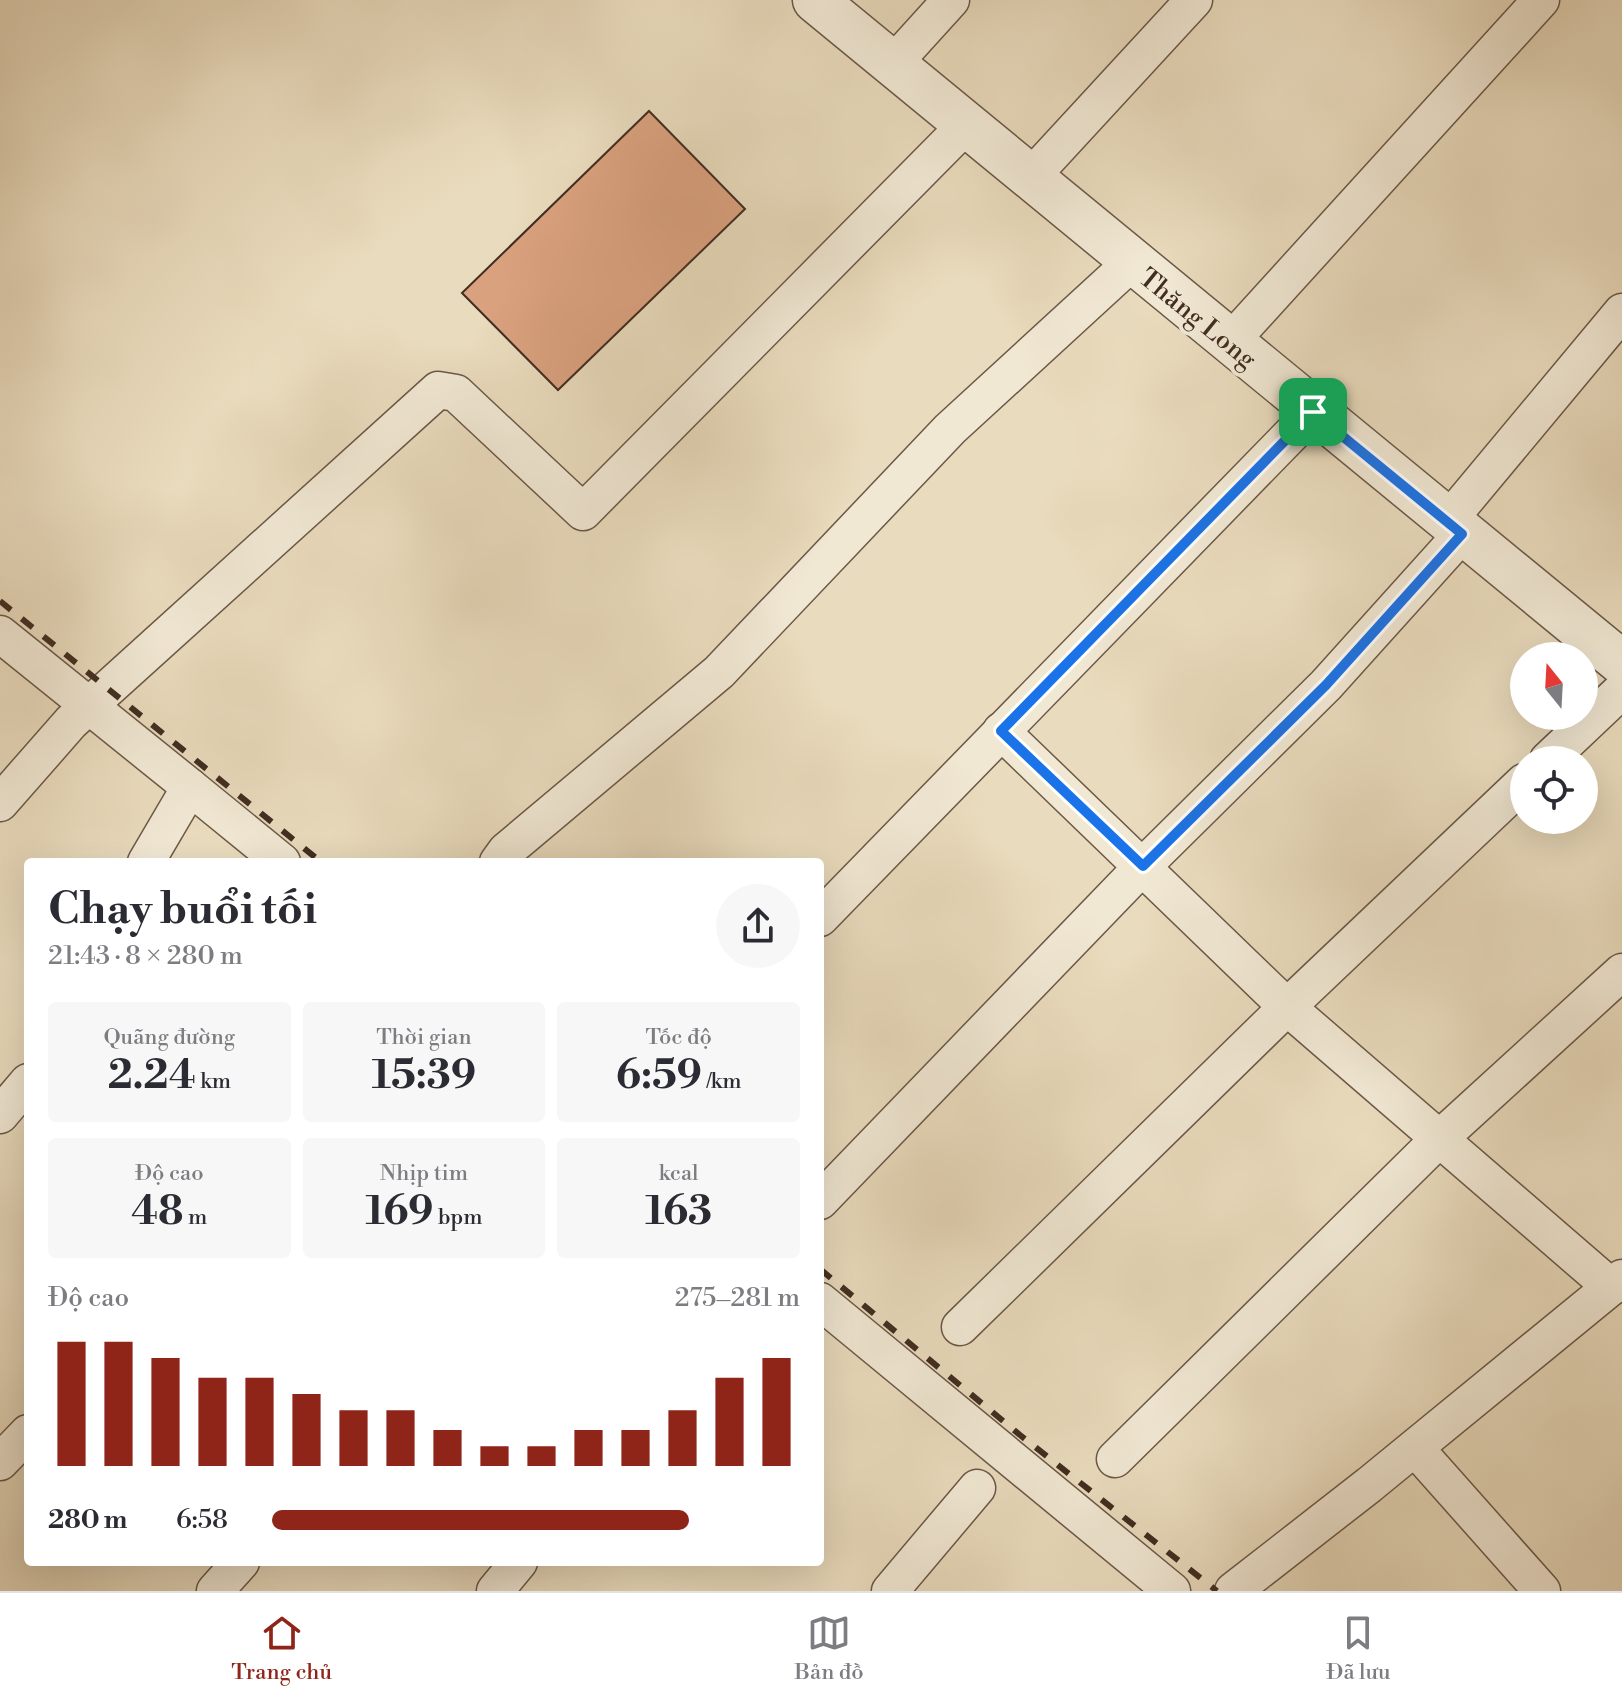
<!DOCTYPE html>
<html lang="vi">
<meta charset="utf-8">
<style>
:root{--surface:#fff;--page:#f7f7f7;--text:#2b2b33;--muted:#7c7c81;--line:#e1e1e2;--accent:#8f2418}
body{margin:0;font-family:"Libre Bodoni",serif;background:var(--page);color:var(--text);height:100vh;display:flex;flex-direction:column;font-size:30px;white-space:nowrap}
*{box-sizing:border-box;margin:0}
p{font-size:26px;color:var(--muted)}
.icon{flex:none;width:44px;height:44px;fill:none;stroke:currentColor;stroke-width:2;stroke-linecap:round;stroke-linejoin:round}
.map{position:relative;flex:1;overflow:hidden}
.details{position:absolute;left:24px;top:858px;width:800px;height:708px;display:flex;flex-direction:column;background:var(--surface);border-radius:8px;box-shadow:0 8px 32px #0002}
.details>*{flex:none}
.needle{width:52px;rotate:342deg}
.tools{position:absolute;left:1510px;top:642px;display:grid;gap:16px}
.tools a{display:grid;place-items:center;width:88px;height:88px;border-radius:50%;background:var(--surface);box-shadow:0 8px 32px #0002;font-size:40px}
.pin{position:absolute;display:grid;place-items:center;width:68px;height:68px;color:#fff;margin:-34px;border-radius:16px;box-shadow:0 4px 12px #0006}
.round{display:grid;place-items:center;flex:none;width:84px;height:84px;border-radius:42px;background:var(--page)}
.head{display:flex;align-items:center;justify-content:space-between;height:136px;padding:0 24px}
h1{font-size:44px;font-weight:700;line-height:60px}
.metrics{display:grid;grid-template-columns:repeat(3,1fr);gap:12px;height:136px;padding:8px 24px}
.metrics div{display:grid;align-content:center;border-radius:8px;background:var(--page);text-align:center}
.metrics b{font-size:40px;font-weight:700}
.metrics small{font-size:22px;font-weight:400}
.metrics p{font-size:22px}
.chart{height:224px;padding:16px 24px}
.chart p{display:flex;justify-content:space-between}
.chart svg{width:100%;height:144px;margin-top:8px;stroke:var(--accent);stroke-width:6}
ul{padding:0 24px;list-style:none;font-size:26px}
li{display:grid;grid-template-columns:128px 96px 1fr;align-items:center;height:60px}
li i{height:20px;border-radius:10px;background:var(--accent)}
.dock{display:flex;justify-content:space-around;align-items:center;height:112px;border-top:2px solid var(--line);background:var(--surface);font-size:22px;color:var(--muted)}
.dock a{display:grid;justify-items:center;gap:4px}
.dock .on{color:var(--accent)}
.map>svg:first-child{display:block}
.building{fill:#daa17f;stroke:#412d21;stroke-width:2}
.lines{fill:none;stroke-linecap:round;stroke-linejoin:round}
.minor-casing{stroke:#6b5848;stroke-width:39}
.tertiary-casing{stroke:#6b5848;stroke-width:47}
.minor{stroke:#f1e8d4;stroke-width:36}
.tertiary{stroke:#f1e8d4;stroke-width:44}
.rail{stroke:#412d21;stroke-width:6;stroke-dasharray:14 14;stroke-linecap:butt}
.route-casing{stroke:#fff;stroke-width:16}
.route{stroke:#1a73e8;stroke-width:10}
.labels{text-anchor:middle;stroke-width:8;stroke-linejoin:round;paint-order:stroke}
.street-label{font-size:26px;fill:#412d21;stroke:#f1e8d4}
</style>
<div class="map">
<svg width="1622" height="1591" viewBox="0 0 1622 1591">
<rect width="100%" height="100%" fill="#e9dbbd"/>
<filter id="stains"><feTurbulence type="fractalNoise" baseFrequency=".0025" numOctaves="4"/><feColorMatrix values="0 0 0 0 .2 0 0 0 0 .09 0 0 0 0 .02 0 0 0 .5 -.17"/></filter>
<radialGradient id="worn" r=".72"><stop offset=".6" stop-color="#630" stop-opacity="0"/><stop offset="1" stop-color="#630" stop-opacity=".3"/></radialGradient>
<path class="building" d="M649,111l96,98 -187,181 -96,-97z"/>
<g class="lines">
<defs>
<g id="minor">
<path d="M892,65l59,-65"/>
<path d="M1029,179l165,-179"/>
<path d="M1229,343l312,-343"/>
<path d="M1447,522l175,-210"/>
<path d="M0,634l190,153"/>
<path d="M1001,731l286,276 324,280"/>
<path d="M1548,760l74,-70"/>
<path d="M0,803l71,-81 367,-332 18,3 127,119 382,-386"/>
<path d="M146,862l44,-75 92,75"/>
<path d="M498,862l8,-11 213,-179 231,-243 181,-166"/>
<path d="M820,918l493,-506"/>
<path d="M0,1115l28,-33"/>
<path d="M820,1201l323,-335 183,-181 136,-151"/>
<path d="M820,1301l352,290"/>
<path d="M960,1327l327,-320 237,-225"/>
<path d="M1415,1448l127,143"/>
<path d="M1115,1459l323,-319 184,-168"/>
<path d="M0,1462l28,-29"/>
<path d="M215,1591l26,-29"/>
<path d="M495,1591l24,-29"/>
<path d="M890,1591l87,-103"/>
<path d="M1233,1591l136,-106 253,-207"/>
</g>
<path id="tertiary" d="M815,0l807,663"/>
</defs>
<use href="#minor" class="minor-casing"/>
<use href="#tertiary" class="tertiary-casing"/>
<use href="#minor" class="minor"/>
<use href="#tertiary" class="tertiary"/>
<g class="rail">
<path d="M0,601l321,261"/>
<path d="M820,1269l200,166 197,156"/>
</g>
</g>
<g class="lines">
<defs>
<path id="route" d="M1313,412l149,122 -136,151 -183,181 -142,-135z"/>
</defs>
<use href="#route" class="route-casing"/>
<use href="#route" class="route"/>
</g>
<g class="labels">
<g class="street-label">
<text transform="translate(1198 318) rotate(39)" y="9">Thăng Long</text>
</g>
</g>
<rect width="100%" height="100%" filter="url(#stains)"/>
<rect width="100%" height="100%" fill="url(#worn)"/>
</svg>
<div class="tools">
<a><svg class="needle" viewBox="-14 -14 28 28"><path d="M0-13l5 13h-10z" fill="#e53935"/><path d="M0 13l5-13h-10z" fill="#7c7c81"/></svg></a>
<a><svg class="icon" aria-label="locate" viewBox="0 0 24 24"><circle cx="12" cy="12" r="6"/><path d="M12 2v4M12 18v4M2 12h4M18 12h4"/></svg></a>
</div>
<div class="pin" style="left:1313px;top:412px;background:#1e9e55"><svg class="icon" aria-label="arrive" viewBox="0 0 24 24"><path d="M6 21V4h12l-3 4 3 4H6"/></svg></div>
<section class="details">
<div class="head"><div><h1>Chạy buổi tối</h1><p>21:43 · 8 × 280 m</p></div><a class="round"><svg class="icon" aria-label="share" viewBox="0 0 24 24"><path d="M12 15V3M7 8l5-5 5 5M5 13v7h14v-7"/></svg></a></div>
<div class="metrics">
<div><p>Quãng đường</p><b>2.24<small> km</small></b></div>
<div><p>Thời gian</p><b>15:39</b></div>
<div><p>Tốc độ</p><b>6:59<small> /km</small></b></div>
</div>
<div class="metrics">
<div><p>Độ cao</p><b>48<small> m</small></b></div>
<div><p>Nhịp tim</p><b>169<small> bpm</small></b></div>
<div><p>kcal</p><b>163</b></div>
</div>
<div class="chart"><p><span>Độ cao</span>275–281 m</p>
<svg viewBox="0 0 160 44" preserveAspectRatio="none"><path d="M5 44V6M15 44V6M25 44V11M35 44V17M45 44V17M55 44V22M65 44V27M75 44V27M85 44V33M95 44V38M105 44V38M115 44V33M125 44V33M135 44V27M145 44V17M155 44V11"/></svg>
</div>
<ul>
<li><b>280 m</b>6:58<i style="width:79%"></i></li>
</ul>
</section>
</div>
<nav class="dock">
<a class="on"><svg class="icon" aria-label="home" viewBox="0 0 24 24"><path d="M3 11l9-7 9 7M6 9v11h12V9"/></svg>Trang chủ</a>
<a><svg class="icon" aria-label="map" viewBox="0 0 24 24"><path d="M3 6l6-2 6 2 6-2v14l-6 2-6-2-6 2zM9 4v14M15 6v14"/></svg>Bản đồ</a>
<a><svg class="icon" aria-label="saved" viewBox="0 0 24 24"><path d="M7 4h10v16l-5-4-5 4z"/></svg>Đã lưu</a>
</nav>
